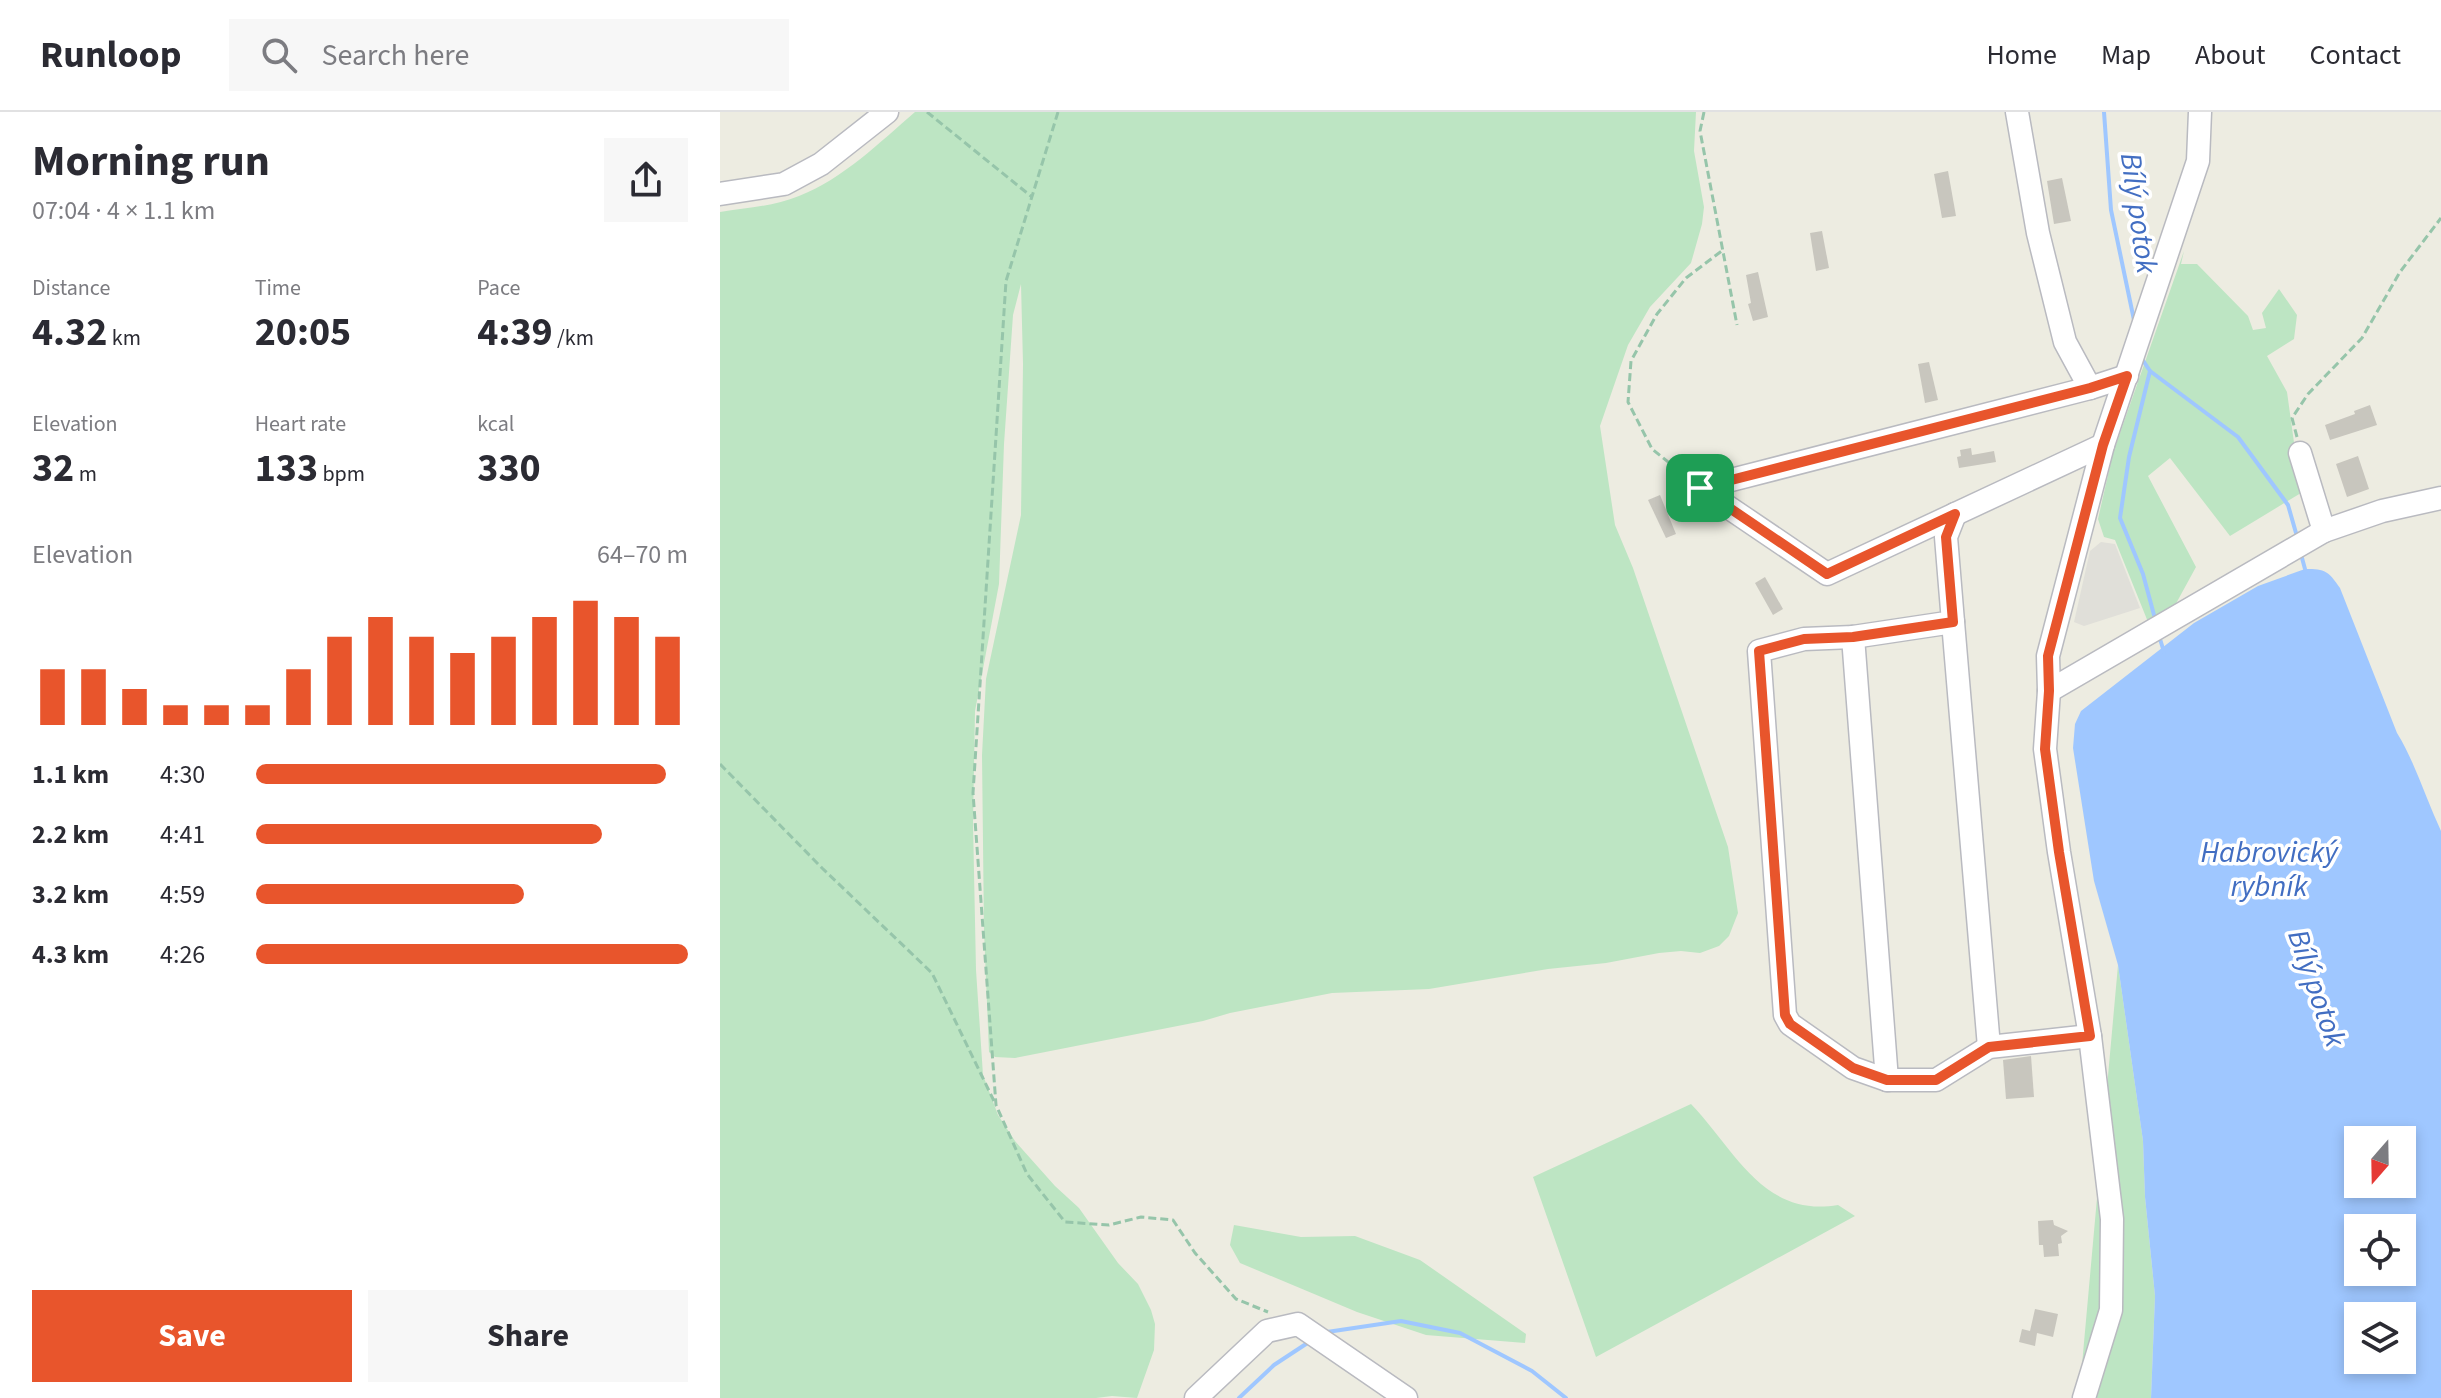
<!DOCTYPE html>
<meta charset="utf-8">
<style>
:root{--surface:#fff;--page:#f7f7f7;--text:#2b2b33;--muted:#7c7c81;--line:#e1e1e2;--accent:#e8552c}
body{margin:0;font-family:"Source Sans 3",sans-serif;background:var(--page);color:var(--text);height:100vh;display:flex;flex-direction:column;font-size:30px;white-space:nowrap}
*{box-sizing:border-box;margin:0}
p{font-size:26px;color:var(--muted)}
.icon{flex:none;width:44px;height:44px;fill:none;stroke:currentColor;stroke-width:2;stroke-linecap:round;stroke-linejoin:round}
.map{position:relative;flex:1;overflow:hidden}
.drawer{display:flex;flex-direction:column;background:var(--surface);width:720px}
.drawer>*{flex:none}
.needle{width:52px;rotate:200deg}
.buttons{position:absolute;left:1624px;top:1014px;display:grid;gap:16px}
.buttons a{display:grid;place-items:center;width:72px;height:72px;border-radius:0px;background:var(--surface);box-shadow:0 4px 12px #0003;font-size:40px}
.pin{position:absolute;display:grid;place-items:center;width:68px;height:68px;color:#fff;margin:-34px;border-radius:16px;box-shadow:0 4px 12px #0006}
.round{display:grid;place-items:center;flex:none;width:84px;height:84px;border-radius:0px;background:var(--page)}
.overview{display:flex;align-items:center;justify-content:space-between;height:136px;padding:0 32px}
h1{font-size:44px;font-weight:700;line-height:60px}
.metrics{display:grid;grid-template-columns:repeat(3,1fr);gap:12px;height:136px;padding:8px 32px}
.metrics div{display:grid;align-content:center}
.metrics b{font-size:40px;font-weight:700}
.metrics small{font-size:22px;font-weight:400}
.metrics p{font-size:22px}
.chart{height:224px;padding:16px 32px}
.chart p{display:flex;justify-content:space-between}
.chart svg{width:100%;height:144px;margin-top:8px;stroke:var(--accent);stroke-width:6}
.button{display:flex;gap:16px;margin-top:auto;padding:16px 32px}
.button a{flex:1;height:92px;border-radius:0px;background:var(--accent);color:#fff;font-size:32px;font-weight:700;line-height:92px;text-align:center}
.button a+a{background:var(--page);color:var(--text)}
ul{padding:0 32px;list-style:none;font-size:26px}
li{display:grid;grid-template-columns:128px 96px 1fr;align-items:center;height:60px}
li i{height:20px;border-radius:10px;background:var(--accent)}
header{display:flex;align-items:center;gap:48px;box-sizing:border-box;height:112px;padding:0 40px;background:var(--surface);border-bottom:2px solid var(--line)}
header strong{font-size:38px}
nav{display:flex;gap:44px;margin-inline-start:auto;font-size:28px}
.search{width:560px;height:72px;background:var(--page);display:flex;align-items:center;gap:20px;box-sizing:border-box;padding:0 28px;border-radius:0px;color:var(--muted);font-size:30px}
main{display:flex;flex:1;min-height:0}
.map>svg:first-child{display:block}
.industrial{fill:#e0dfd9}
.green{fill:#bde5c3}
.water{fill:#9fc7ff;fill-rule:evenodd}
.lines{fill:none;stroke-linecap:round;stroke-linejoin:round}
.stream{stroke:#9fc7ff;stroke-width:4}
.building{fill:#c8c6be}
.minor-casing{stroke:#b9bac0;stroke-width:25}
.path{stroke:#96c5aa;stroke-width:3;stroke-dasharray:8 4;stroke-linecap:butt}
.minor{stroke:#fff;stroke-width:22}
.route-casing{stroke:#fff;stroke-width:16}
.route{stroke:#e8552c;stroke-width:10}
.labels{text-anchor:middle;stroke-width:7;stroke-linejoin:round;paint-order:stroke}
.water-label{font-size:30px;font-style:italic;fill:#426ec2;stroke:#fff}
</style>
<header>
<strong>Runloop</strong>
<div class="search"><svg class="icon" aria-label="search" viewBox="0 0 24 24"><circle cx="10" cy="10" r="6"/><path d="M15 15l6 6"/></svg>Search here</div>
<nav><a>Home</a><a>Map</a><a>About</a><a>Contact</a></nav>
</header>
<main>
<section class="drawer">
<div class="overview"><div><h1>Morning run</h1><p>07:04 · 4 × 1.1 km</p></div><a class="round"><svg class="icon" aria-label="share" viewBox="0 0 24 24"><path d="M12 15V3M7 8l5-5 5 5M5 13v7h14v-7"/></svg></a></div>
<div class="metrics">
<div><p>Distance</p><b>4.32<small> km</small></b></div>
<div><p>Time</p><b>20:05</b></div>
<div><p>Pace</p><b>4:39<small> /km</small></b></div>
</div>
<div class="metrics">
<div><p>Elevation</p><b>32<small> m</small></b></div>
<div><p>Heart rate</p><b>133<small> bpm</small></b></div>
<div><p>kcal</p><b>330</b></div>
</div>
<div class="chart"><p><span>Elevation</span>64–70 m</p>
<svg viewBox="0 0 160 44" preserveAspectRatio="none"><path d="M5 44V27M15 44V27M25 44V33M35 44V38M45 44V38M55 44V38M65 44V27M75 44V17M85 44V11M95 44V17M105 44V22M115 44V17M125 44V11M135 44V6M145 44V11M155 44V17"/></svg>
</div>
<ul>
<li><b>1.1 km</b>4:30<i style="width:95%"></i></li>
<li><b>2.2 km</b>4:41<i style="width:80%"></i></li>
<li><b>3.2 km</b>4:59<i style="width:62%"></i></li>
<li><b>4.3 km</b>4:26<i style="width:100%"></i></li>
</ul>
<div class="button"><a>Save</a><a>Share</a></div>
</section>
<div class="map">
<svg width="1721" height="1286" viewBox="0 0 1721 1286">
<rect width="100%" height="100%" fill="#edece1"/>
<path class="industrial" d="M1381,430l14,2 25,64 -56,18 -10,-4 16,-71z"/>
<g class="green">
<path d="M195,0h781l-2,39 10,56 -2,17 -11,39 -41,44 -22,38 -28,81 15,99 18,43 95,279 10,66 -9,23 -10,10 -19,7 -19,-2 -22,2 -53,10 -58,6 -119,20 -97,4 -102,20 -27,8 -188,37 -20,-1 -6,-5 -5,-121 -2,-176 4,-76 35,-164 2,-151 -2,-80 -8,31 -9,129 -5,140 -24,127 -2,112 3,147 7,105 15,40 17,26 40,45 24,22 39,55 20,21 13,26 4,14 -1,26 -17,48 -25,-2 -16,2h-376v-1186c27,-4 54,-6 79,-16 44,-17 81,-54 116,-84z"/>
<path d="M1464,139l-3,13h16l51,52 5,14 13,-2 -4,-15 17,-24 18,26 -3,24 -27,17 20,36 14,101 -71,43 -60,-78 -22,18 48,91 -23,42 -25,13 -33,-82 -11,-3 -6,-18 15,-66z"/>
<path d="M1398,853l25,176 2,56 10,99 -4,102h-72z"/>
<path d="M971,992c44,46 72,114 147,101l17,11 -259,141 -63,-180z"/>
<path d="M514,1113l67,12 54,-1 65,24 106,74 -1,9 -99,-8 -69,-23 -117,-49 -10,-18z"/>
</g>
<path class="water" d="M1585,457c21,0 23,2 35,19l57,145c18,29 29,66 44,98v567h-290l4,-102 -10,-99 -2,-56 -25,-176 -24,-84 -21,-133 2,-24 6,-13 113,-88 64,-37zM1638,1028h44v44h-44zM1638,1116h44v44h-44zM1638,1204h44v44h-44z"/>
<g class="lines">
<g class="stream">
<path d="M1384,0l7,98 23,110"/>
<path d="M1422,247l8,12 -21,86 -9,61 23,56 11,41"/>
<path d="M1430,259l88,66 50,68 8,28"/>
<path d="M1582,446l3,11"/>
<path d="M1440,527l4,13"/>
<path d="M607,1220l74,-11 59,12 72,38 34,27"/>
<path d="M519,1286l35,-33 35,-23"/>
</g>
</g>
<g class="building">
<path d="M1228,59l8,45 -14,2 -8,-44z"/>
<path d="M1342,66l9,43 -17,3 -7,-43z"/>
<path d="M1102,119l7,37 -13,3 -6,-38z"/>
<path d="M1038,160l10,45 -15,4 -5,-17 3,-1 -5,-28z"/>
<path d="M1209,250l9,38 -13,3 -7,-39z"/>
<path d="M1650,293l7,20 -47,15 -5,-15 30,-11 -1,-3z"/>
<path d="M1251,336l1,7 22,-4 2,11 -37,6 -2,-11 4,-1 -1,-6z"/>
<path d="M1638,344l11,33 -22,8 -11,-33z"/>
<path d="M940,383l16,39 -10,4 -18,-38z"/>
<path d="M1045,465l18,32 -10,6 -18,-32z"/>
<path d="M1311,944l3,41 -28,2 -3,-39z"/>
<path d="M1333,1108l1,5 14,6 -7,5 1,7 -4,1 1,12 -15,1 -1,-12h-4l-1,-24z"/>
<path d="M1315,1197l23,5 -5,23 -16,-4 -2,13 -16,-4 3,-13 8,2z"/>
</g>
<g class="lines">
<defs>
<g id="minor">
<path d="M1297,0l21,121 27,109 25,46"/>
<path d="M0,82l64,-10 37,-20 66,-52"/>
<path d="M980,376l127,86 276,-129"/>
<path d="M980,376l390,-100 37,-12"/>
<path d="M1235,402l-9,23 7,85 -100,15 -49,2 -45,12 26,364 5,9 63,44 34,12h49l53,-33 101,-11"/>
<path d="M1604,419l58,-20 59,-13"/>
<path d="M1233,510l36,425"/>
<path d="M1133,525l34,443"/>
<path d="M1329,579l275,-160 -24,-78"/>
<path d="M476,1286l71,-67 31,-7 108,74"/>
<path d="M1364,1286l27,-88 1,-91 -22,-183 -31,-184 -14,-103 4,-58 -1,-35 55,-211 95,-284 2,-49"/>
</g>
</defs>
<use href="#minor" class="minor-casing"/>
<g class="path">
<path d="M207,0l105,85"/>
<path d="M338,0l-52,169 -33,512 23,312 31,69 38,48 44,3 32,-8 32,3 22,33 41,46 32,13"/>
<path d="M984,0l-4,19 37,194"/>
<path d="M1577,325l-5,-19 16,-24 54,-56 38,-66 41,-54"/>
<path d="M968,366l-36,-29 -24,-47 3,-41 26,-47 29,-36 37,-28"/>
<path d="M0,652l102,104 110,105 62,128"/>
</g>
<use href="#minor" class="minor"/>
</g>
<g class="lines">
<defs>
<path id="route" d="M1407,264l-24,69 -55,211 1,35 -4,58 14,103 31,184 -101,11 -53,33h-49l-34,-12 -63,-44 -5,-9 -26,-364 45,-12 49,-2 100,-15 -7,-85 9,-23 -128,60 -127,-86 390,-100z"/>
</defs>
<use href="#route" class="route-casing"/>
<use href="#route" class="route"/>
</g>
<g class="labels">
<g class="water-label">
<text transform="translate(1419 101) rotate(82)" y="10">Bílý potok</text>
<text x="1549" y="750">Habrovický<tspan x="1549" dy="34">rybník</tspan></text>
<text transform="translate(1597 876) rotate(71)" y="10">Bílý potok</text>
</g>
</g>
</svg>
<div class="buttons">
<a><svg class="needle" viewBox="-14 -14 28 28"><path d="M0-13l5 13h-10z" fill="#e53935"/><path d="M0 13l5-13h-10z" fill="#7c7c81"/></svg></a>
<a><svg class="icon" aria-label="locate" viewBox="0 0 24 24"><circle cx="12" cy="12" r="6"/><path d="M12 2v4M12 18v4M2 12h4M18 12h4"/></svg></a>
<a><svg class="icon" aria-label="layers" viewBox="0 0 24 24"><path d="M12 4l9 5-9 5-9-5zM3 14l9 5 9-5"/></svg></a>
</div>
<div class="pin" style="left:980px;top:376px;background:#1e9e55"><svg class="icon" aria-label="arrive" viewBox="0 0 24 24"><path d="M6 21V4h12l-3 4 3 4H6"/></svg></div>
</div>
</main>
